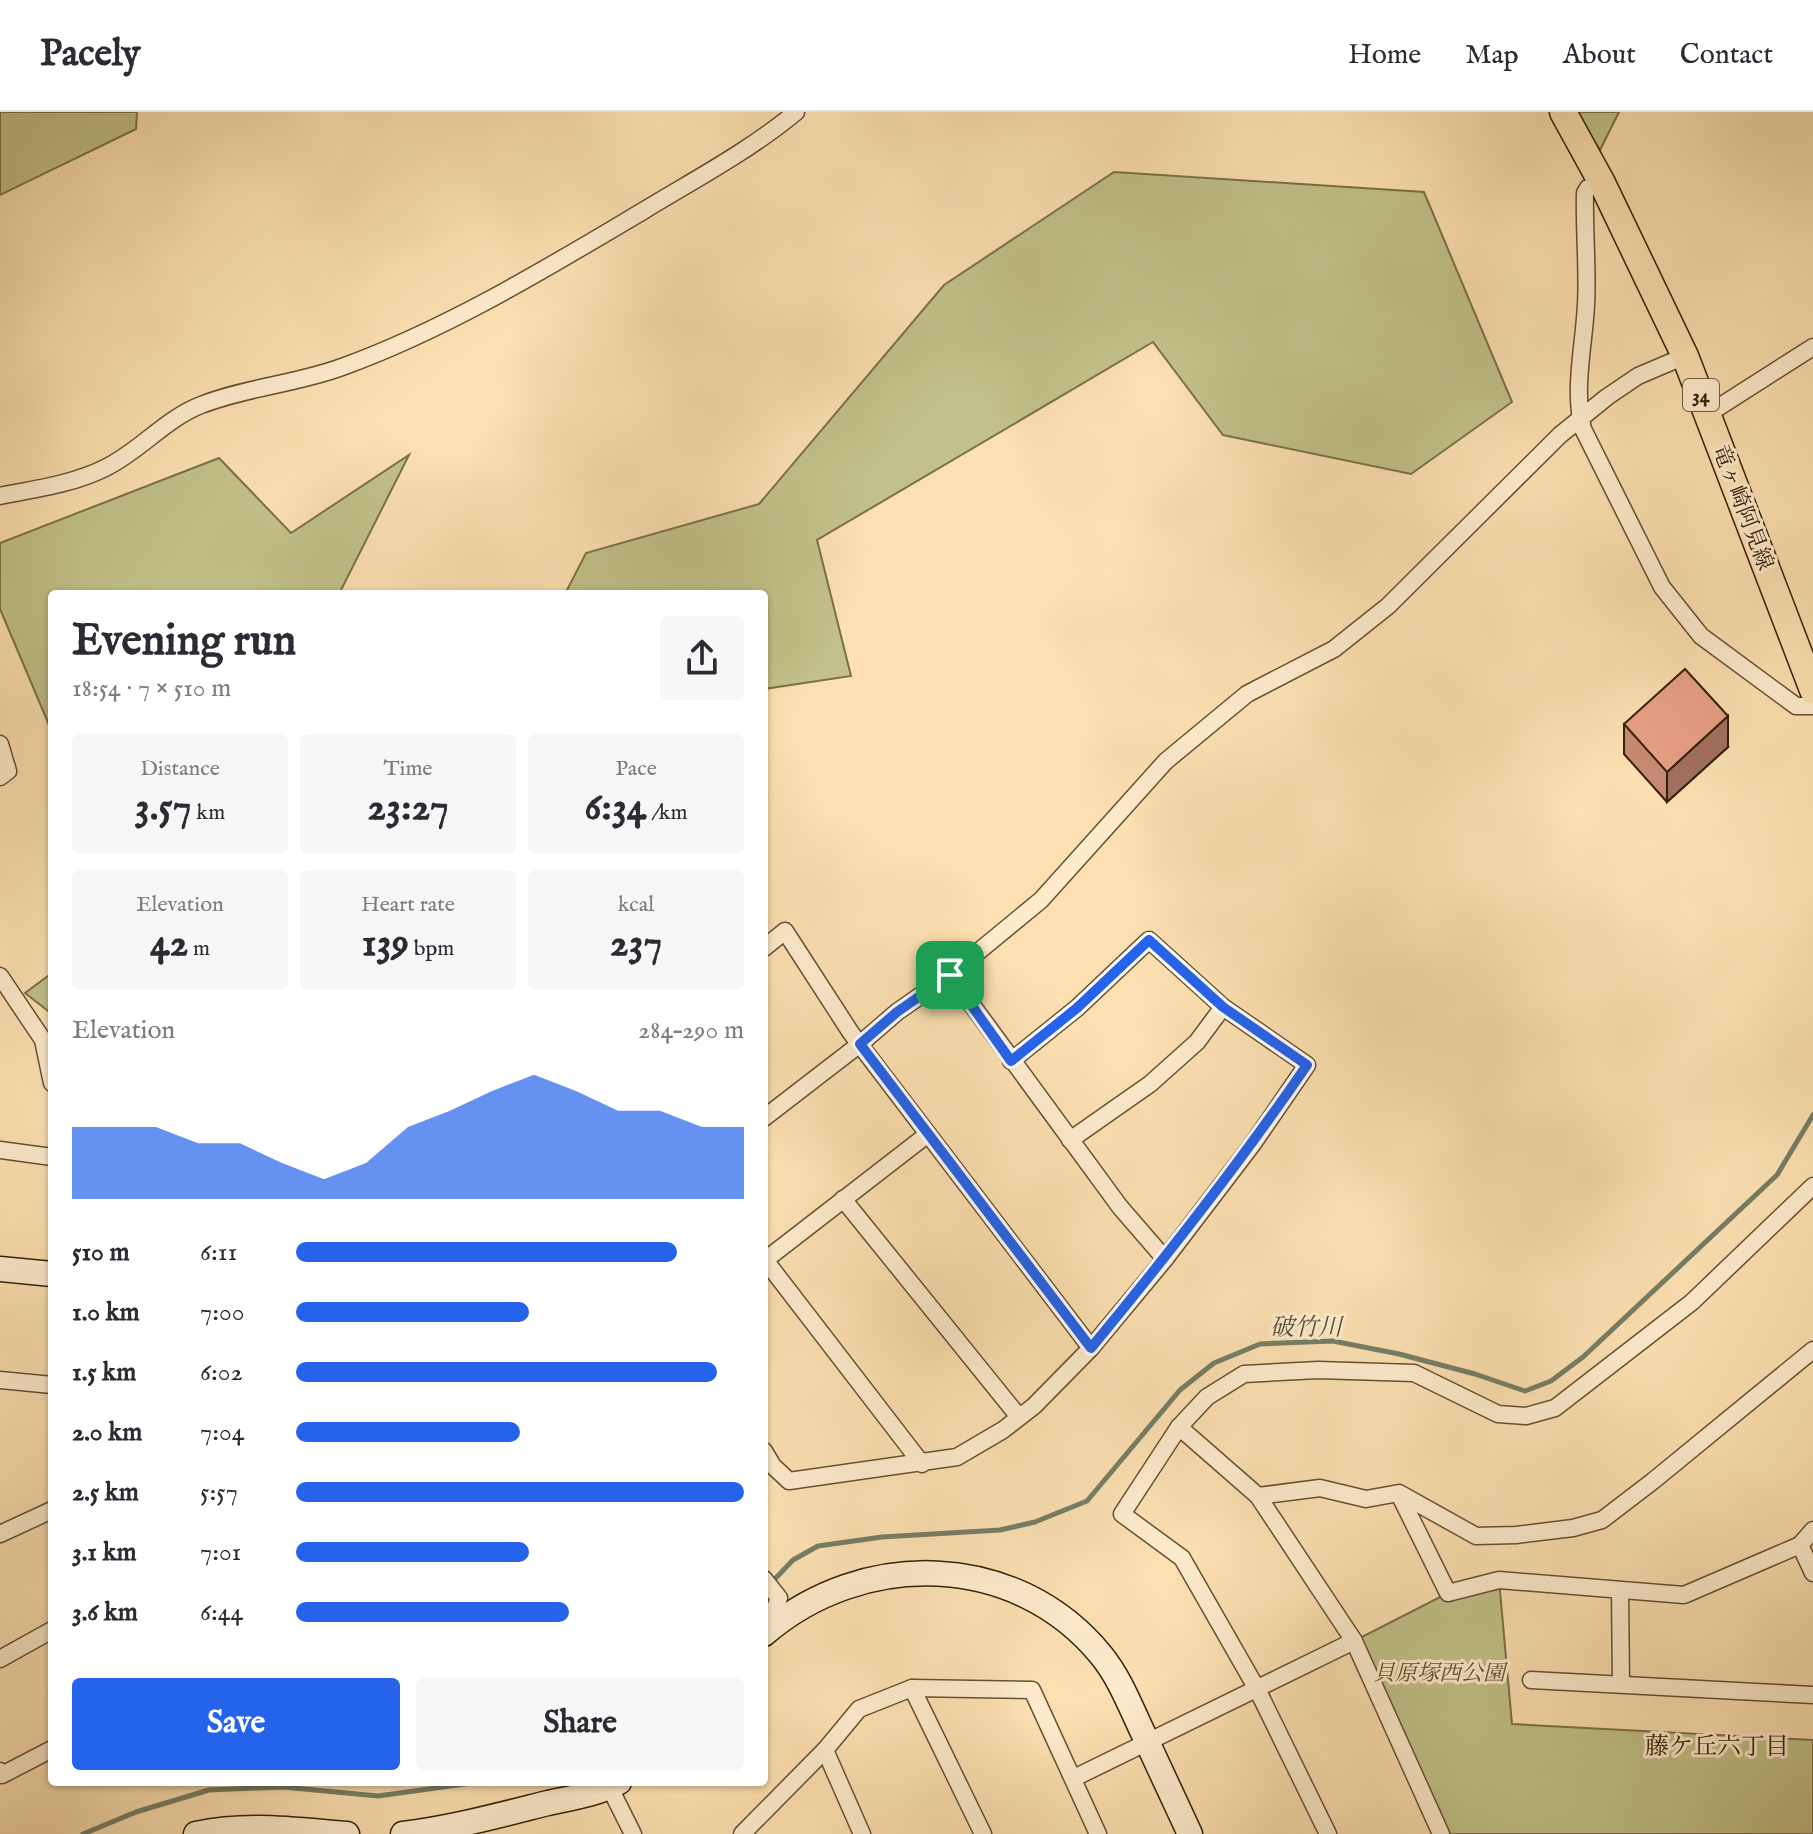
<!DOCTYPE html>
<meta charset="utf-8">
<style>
:root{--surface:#fff;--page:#f7f7f7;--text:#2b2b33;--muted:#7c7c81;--line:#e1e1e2;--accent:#2563eb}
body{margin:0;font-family:"IM FELL English","Noto Serif JP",serif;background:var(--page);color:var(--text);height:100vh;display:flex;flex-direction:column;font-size:30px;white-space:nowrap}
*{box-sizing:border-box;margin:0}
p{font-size:26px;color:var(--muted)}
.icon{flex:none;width:44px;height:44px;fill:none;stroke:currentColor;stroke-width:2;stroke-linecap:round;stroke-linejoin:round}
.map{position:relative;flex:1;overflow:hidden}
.details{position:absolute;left:48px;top:478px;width:720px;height:1196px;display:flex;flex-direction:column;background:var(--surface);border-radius:8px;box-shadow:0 2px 6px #0004}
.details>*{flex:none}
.pin{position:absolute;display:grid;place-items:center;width:68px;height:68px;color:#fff;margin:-34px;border-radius:16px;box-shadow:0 4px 12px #0006}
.round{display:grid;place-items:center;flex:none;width:84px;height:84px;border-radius:8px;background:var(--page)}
.overview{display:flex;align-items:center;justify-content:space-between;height:136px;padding:0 24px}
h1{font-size:44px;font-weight:700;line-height:60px}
.stats{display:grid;grid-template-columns:repeat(3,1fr);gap:12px;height:136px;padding:8px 24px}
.stats div{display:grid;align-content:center;border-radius:8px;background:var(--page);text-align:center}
.stats b{font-size:40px;font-weight:700}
.stats small{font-size:22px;font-weight:400}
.stats p{font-size:22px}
.chart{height:224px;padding:16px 24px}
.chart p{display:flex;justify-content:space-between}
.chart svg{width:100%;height:144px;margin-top:8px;fill:var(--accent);opacity:.7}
.cta{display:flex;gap:16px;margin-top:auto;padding:16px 24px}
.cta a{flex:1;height:92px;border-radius:8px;background:var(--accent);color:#fff;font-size:32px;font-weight:700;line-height:92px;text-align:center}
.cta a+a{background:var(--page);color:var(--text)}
ul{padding:0 24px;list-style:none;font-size:26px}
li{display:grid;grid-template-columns:128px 96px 1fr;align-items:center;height:60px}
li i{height:20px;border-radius:10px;background:var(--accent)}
header{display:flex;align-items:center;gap:48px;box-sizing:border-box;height:112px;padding:0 40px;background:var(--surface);border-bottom:2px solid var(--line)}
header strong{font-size:38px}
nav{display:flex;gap:44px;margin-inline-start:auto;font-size:28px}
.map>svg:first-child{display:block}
.green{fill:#c2c189;stroke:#7b7048;stroke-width:2}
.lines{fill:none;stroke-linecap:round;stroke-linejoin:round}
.stream{stroke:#757e67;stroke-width:5}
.street-casing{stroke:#665031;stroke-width:19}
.secondary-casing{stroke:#342006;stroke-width:27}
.primary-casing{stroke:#342006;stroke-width:29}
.street{stroke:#fdebcc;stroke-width:16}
.secondary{stroke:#fdebcc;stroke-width:24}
.primary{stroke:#fce0b1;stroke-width:26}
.wall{fill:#c88a74;stroke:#342006;stroke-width:2}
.shaded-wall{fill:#a2705e;stroke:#342006;stroke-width:2}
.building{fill:#e8a087;stroke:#342006;stroke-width:2}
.route-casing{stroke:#fff;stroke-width:16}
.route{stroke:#2563eb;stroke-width:10}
.labels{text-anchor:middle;stroke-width:6;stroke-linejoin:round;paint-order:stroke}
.shield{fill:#fdebcc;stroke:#705d41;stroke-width:2}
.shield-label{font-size:20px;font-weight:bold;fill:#342006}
.street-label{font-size:22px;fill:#342006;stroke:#fdebcc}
.park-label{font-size:22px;font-style:italic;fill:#5f502d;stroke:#fdebcc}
.water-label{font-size:24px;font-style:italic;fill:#544f37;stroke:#fdebcc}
.neighbourhood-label{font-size:24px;fill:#342006;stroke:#fdebcc}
</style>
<header>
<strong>Pacely</strong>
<nav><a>Home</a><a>Map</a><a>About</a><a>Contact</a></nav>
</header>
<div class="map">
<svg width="1813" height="1722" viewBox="0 0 1813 1722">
<rect width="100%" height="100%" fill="#fce0b1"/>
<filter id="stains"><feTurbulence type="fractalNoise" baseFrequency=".0025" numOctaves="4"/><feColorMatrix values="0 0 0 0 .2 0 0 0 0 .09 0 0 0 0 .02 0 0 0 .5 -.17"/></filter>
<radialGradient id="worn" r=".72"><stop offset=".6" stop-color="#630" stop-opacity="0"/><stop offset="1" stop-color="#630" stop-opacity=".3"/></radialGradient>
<g class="green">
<path d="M0,0h137l-1,17 -136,66z"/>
<path d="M1574,0h45l-19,38z"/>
<path d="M1114,60l310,20 88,210 -101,72 -188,-39 -70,-93 -336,198 34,136 -87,13v-95h-199l21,-41 173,-49 185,-219z"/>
<path d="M409,343l-70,139h-287v138l-52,-123v-66l219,-85 72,75z"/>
<path d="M52,861v41l-27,-21z"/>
<path d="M1499,1468l13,144 301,16v94h-379l-80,-193 94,-48z"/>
</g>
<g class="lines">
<g class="stream">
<path d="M772,1470l21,-22 25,-14 64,-9 118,-7 35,-8 52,-21 93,-111 34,-27 46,-19 73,-3 66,13 76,20 50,17 26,-10 32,-24 194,-182 36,-60"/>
<path d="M83,1722l53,-22 73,-22 74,-3 95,9 101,-14"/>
</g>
<defs>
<g id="street">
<path d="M1602,71l-14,5 -3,5c-1,37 3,75 1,112 -2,40 -13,85 -3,124l79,158 39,49 95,70h17"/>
<path d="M1708,302l105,-67"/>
<path d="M0,384c35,-7 73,-12 105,-28 35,-17 60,-49 96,-63 46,-18 95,-21 141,-38 105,-38 205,-99 301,-156 51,-31 106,-60 153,-99"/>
<path d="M0,632l8,27 -8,6"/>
<path d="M764,836l21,-17 66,102 240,315"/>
<path d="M950,863l170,232 45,52"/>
<path d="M0,864l43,64 9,43"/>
<path d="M764,1006l96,-74 37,-32 53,-37 91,-75 125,-139 81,-67 87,-45 54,-43 172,-171 47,-38 31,-21 47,-20"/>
<path d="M1070,1028l80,-56 47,-42 26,-35"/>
<path d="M0,1038l52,7"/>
<path d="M843,1087l176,218"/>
<path d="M765,1148l157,204"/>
<path d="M764,1149l164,-127"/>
<path d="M0,1268l52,5"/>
<path d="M1179,1315l79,69 96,145 87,193"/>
<path d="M764,1339l9,15 16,15 168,-24 46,-27 31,-24 57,-58 74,-89 87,-114 55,-80 -84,-58 -74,-67 -72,68 -66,53"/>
<path d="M1399,1382l49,99 51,-13 185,15 116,-50 13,28"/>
<path d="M1258,1384l62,-8 46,11 33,-6 77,43 40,-1 57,-7 29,-8 51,-39 160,-131"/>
<path d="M0,1422l52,-24"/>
<path d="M1800,1433l13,-15"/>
<path d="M764,1467l15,19 -14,35"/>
<path d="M1620,1478l1,94"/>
<path d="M0,1547l52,-29"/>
<path d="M1531,1568l282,15"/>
<path d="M912,1576l71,146"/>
<path d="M825,1638l37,84"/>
<path d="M0,1659l2,4 50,-26"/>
<path d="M1074,1666l280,-137"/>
<path d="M610,1676l23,46"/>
<path d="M742,1722l83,-84 34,-41 53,-21 120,2 66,144"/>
<path d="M1328,1722l-71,-145 -75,-131 -60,-44 57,-87 28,-30 37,-23 74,-4 96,3 84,41 28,2 29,-8 137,-106 121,-116"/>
</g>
<g id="secondary">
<path d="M0,1157l52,5"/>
<path d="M764,1522c98,-85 252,-83 337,21 19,23 30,53 43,80 15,33 31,66 46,99"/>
<path d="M196,1722c51,-11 99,-4 151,0"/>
<path d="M403,1722c49,-6 97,-19 145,-31 23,-5 50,-9 71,-21"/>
</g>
<path id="primary" d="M1563,0l39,71 83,173 128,334"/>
</defs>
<use href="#street" class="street-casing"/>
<use href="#secondary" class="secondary-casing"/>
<use href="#primary" class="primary-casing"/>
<use href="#street" class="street"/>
<use href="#secondary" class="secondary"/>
<use href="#primary" class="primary"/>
</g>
<path class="wall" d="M1624,612l104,23 -61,55 -43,-48z"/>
<path class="shaded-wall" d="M1728,604v31l-61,55v-30z"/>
<path class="building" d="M1685,557l43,47 -61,56 -43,-48z"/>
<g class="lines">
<defs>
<path id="route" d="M1149,828l74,67 84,58c-67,98 -140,191 -216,283l-231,-304 37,-32 53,-37 61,86 66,-53z"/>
</defs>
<use href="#route" class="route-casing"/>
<use href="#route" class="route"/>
</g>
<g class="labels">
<rect class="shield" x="1683" y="267" width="36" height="32" rx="6"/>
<g class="shield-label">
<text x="1701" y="290">34</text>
</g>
<g class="street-label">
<text transform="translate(1744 395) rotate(69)" y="8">竜ヶ崎阿見線</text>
</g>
<g class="park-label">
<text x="1439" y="1568">貝原塚西公園</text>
</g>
<g class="water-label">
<text x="1306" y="1223">破竹川</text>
</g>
<g class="neighbourhood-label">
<text x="1717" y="1642">藤ケ丘六丁目</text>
</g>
</g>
<rect width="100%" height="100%" filter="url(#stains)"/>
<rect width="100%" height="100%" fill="url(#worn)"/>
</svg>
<div class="pin" style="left:950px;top:863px;background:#1e9e55"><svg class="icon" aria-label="arrive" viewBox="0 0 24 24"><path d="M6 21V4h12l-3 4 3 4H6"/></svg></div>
<section class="details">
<div class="overview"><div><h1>Evening run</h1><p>18:54 · 7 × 510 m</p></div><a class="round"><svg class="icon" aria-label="share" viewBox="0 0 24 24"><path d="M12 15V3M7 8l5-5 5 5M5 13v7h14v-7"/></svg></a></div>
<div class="stats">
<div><p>Distance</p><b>3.57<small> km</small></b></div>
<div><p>Time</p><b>23:27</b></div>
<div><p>Pace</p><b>6:34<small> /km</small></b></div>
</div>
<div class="stats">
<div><p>Elevation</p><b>42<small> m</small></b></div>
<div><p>Heart rate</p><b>139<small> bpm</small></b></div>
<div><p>kcal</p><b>237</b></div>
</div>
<div class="chart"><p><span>Elevation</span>284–290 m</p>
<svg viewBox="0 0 160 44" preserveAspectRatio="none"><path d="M0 44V22L10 22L20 22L30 27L40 27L50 33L60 38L70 33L80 22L90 17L100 11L110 6L120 11L130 17L140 17L150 22L160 22V44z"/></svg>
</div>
<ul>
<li><b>510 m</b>6:11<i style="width:85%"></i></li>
<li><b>1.0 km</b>7:00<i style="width:52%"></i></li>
<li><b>1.5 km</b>6:02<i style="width:94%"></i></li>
<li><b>2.0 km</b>7:04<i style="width:50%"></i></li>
<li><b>2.5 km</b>5:57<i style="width:100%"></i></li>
<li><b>3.1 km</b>7:01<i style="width:52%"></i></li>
<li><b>3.6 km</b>6:44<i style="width:61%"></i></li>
</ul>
<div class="cta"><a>Save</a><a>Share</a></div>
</section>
</div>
